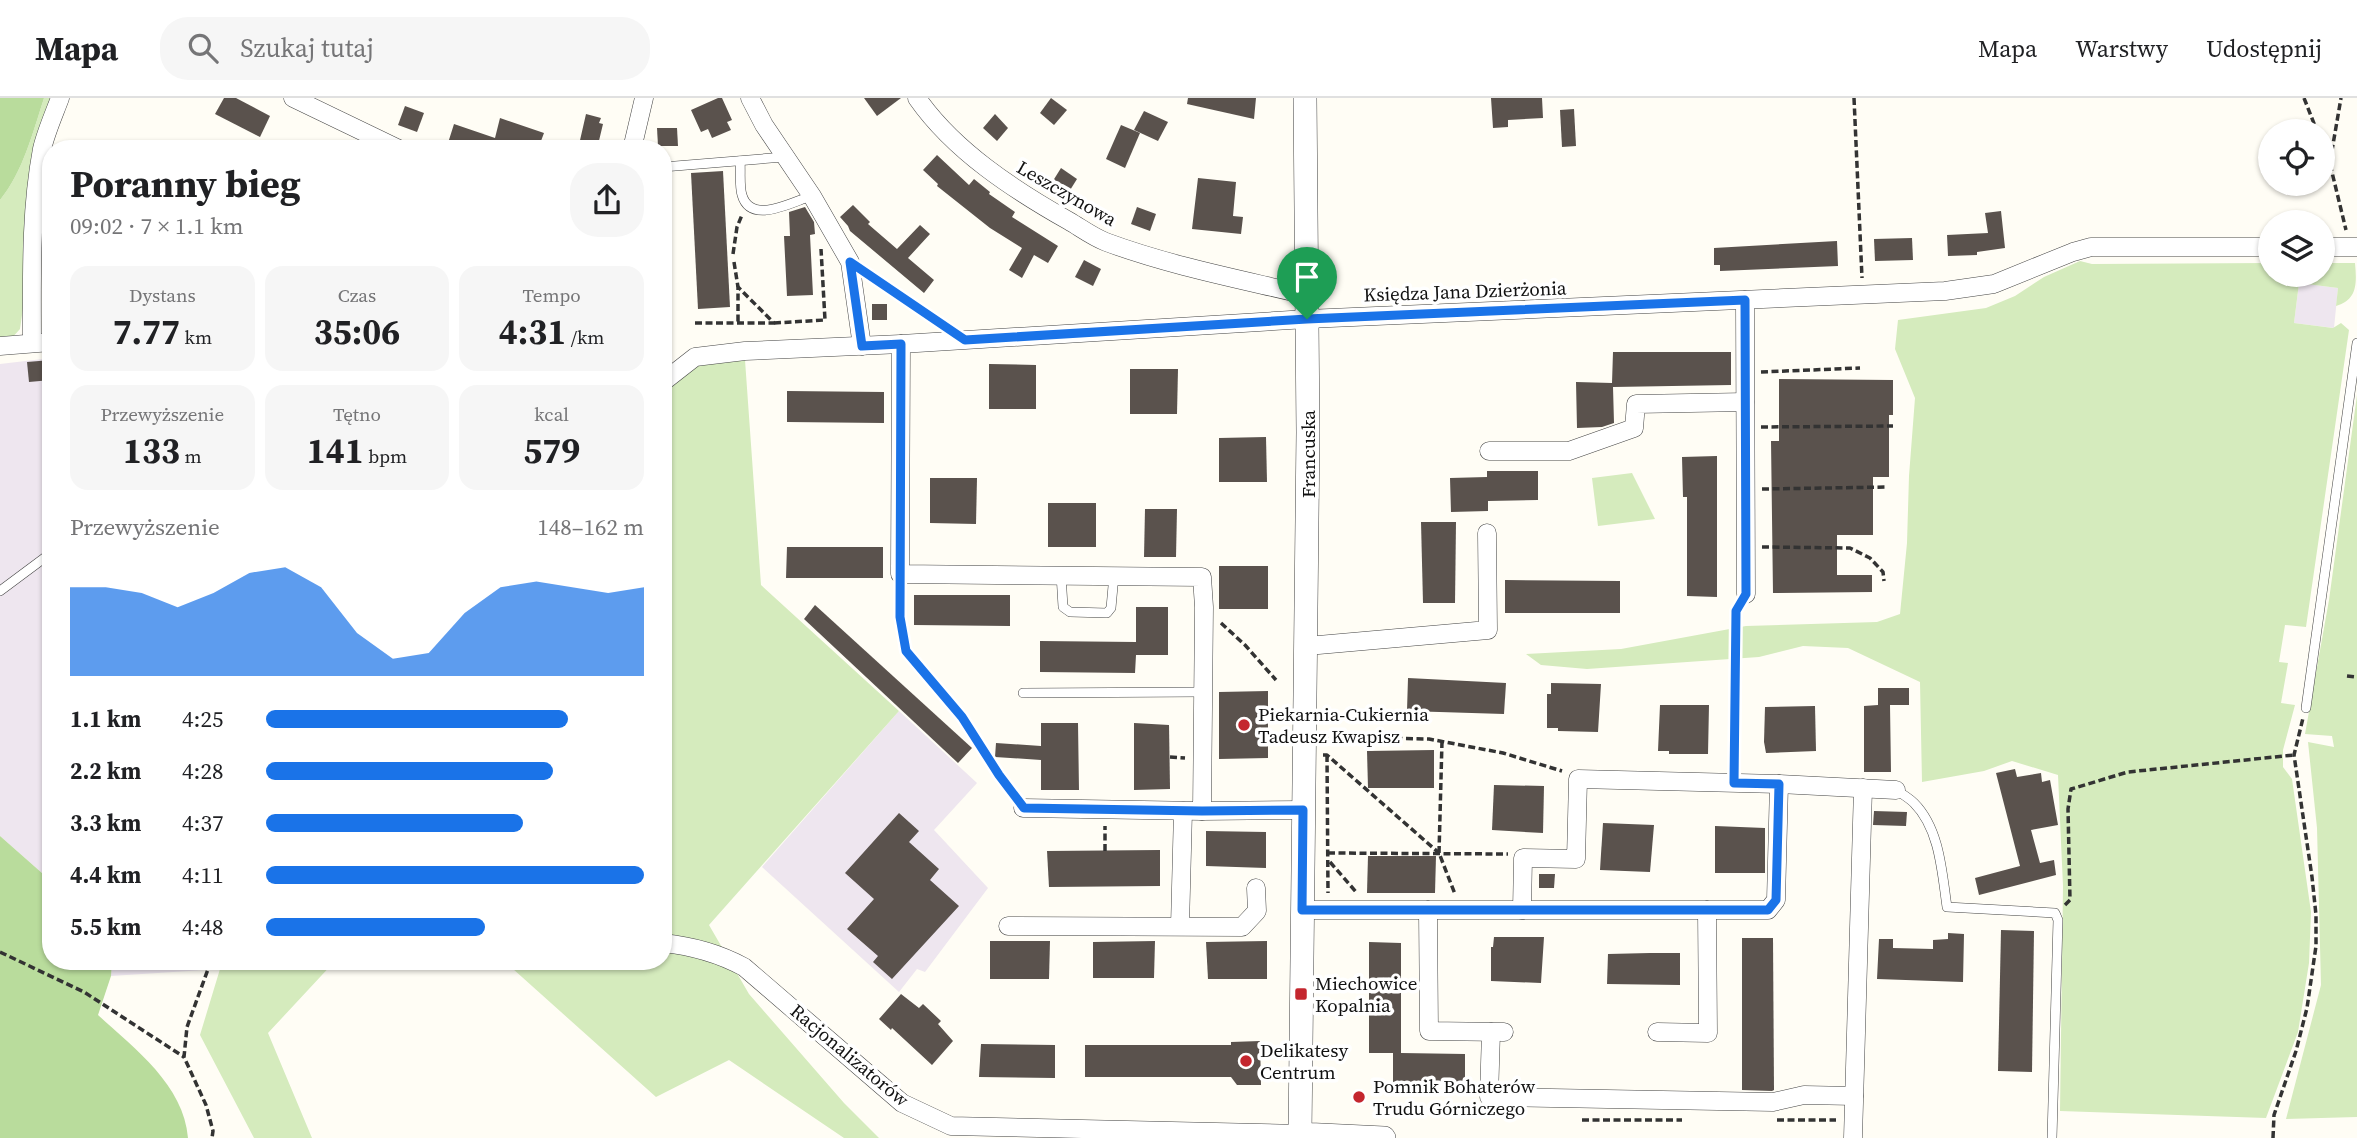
<!DOCTYPE html>
<html lang="pl">
<meta charset="utf-8">
<style>
:root{--surface:#fff;--page:#f6f6f6;--text:#202124;--muted:#757577;--line:#e0e0e0;--accent:#1a73e8}
body{margin:0;font-family:"Source Serif 4",serif;background:var(--page);color:var(--text);height:100vh;display:flex;flex-direction:column;font-size:26px;white-space:nowrap}
*{box-sizing:border-box;margin:0}
p{font-size:23px;color:var(--muted)}
.icon{flex:none;width:38px;height:38px;fill:none;stroke:currentColor;stroke-width:2;stroke-linecap:round;stroke-linejoin:round}
.map{position:relative;flex:1;overflow:hidden}
.panel{position:absolute;left:42px;top:42px;width:630px;height:830px;display:flex;flex-direction:column;background:var(--surface);border-radius:28px;box-shadow:0 2px 5px #0004}
.panel>*{flex:none}
.tools{position:absolute;left:2258px;top:21px;display:grid;gap:14px}
.tools a{display:grid;place-items:center;width:77px;height:77px;border-radius:50%;background:var(--surface);box-shadow:0 2px 5px #0004;font-size:35px}
.pin{position:absolute;display:grid;place-items:center;width:60px;height:60px;color:#fff;margin:-72px -30px;border-radius:50% 50% 50% 0;rotate:-45deg;box-shadow:0 0 7px #0007}
.pin .icon{rotate:45deg}
.round{display:grid;place-items:center;flex:none;width:74px;height:74px;border-radius:28px;background:var(--page)}
.summary{display:flex;align-items:center;justify-content:space-between;height:119px;padding:0 28px}
h1{font-size:38px;font-weight:700;line-height:52px}
.metrics{display:grid;grid-template-columns:repeat(3,1fr);gap:10px;height:119px;padding:7px 28px}
.metrics div{display:grid;align-content:center;border-radius:18px;background:var(--page);text-align:center}
.metrics b{font-size:35px;font-weight:700}
.metrics small{font-size:19px;font-weight:400}
.metrics p{font-size:19px}
.chart{height:196px;padding:14px 28px}
.chart p{display:flex;justify-content:space-between}
.chart svg{width:100%;height:126px;margin-top:7px;fill:var(--accent);opacity:.7}
ul{padding:0 28px;list-style:none;font-size:23px}
li{display:grid;grid-template-columns:112px 84px 1fr;align-items:center;height:52px}
li i{height:18px;border-radius:9px;background:var(--accent)}
header{display:flex;align-items:center;gap:42px;box-sizing:border-box;height:98px;padding:0 35px;background:var(--surface);border-bottom:2px solid var(--line)}
header strong{font-size:33px}
nav{display:flex;gap:38px;margin-inline-start:auto;font-size:24px}
.search{width:490px;height:63px;background:var(--page);display:flex;align-items:center;gap:18px;box-sizing:border-box;padding:0 24px;border-radius:28px;color:var(--muted);font-size:26px}
.map>svg:first-child{display:block}
.industrial{fill:#eee6ef}
.green{fill:#d5ebbd}
.forest{fill:#b9dc9c}
.building{fill:#5a524d}
.lines{fill:none;stroke-linecap:round;stroke-linejoin:round}
.service-casing{stroke:#444;stroke-width:10}
.minor-casing{stroke:#444;stroke-width:19}
.tertiary-casing{stroke:#444;stroke-width:24}
.path{stroke:#333;stroke-width:3.5;stroke-dasharray:7 3.5;stroke-linecap:butt}
.service{stroke:#fff;stroke-width:9}
.minor{stroke:#fff;stroke-width:18}
.tertiary{stroke:#fff;stroke-width:23}
.route-casing{stroke:#fff;stroke-width:14}
.route{stroke:#1a73e8;stroke-width:9}
.poi-dot{fill:#c4262e;stroke:#fff;stroke-width:2.5}
.labels{text-anchor:middle;stroke-width:7;stroke-linejoin:round;paint-order:stroke}
.street-label{font-size:19px;fill:#111;stroke:#fff}
.poi-label{font-size:19px;fill:#111;stroke:#fff;text-anchor:start}
</style>
<header>
<strong>Mapa</strong>
<div class="search"><svg class="icon" aria-label="search" viewBox="0 0 24 24"><circle cx="10" cy="10" r="6"/><path d="M15 15l6 6"/></svg>Szukaj tutaj</div>
<nav><a>Mapa</a><a>Warstwy</a><a>Udostępnij</a></nav>
</header>
<div class="map">
<svg width="2357" height="1040" viewBox="0 0 2357 1040">
<rect width="100%" height="100%" fill="#fffdf5"/>
<g class="industrial">
<path d="M2299,185l39,5 -4,40 -40,-5z"/>
<path d="M51,260v523l-51,-45v-472z"/>
<path d="M899,613l78,72 -43,47 54,58 -63,84 -8,-3 -18,23 -137,-125z"/>
<path d="M112,863h106l2,8 -109,7z"/>
</g>
<g class="green">
<path d="M44,0h9l-33,231 -10,11h-10v-140c23,-28 33,-68 44,-102z"/>
<path d="M2080,163l12,3 178,-1v12h52v-12h33c2,21 2,37 -19,43l2,-18 -39,-5 -5,40 39,5 8,-5 8,7 -43,297 -21,-2 -6,37 9,1 -7,40 14,2 -12,45v17l9,12 19,133 -2,51 -11,69 -32,86 -206,-7 3,-225 -5,-111 -46,-14 -28,10 -62,11 -2,-100 -72,-34 -45,-2 -44,11 -172,12 -46,-4 -15,-11 95,-5 125,-23 131,-4 23,-8 7,-71 2,-67 6,-78 -20,-49 3,-29 88,-12 29,-12 29,-19z"/>
<path d="M745,262l16,225 138,126 -190,214 40,69 95,109 35,35h-35l-115,-78 -73,37 -152,-136h159v-566l33,-30z"/>
<path d="M2357,297v722l-71,2 35,-134 -4,-157 -9,-86 26,5 -2,-11 -27,-2 24,-134z"/>
<path d="M1632,375l23,46 -57,7 -6,-48z"/>
<path d="M218,863h117l-67,72 44,105h-58l-54,-103 20,-66z"/>
</g>
<g class="forest">
<path d="M0,0h44c-11,34 -21,74 -44,102z"/>
<path d="M0,738l51,45v80h61l-1,15 -13,39c36,33 86,70 90,123h-188z"/>
</g>
<g class="building">
<path d="M224,0h12l34,18 -10,21 -45,-23z"/>
<path d="M718,0h4l10,22 -5,2 4,8 -19,8 -4,-9 -7,3 -10,-22z"/>
<path d="M864,0h37l-24,18z"/>
<path d="M1051,0l16,12 -13,15 -14,-12z"/>
<path d="M1188,0h68l-2,21 -67,-15z"/>
<path d="M1491,0h51l1,20 -35,2v7l-15,1z"/>
<path d="M405,8l19,7 -7,19 -19,-7z"/>
<path d="M1574,11l2,37 -14,1 -2,-37z"/>
<path d="M1144,13l24,11 -10,19 -24,-11z"/>
<path d="M586,16l15,4 -2,5 4,1 -6,25h-19z"/>
<path d="M995,16l13,14 -11,13 -14,-13z"/>
<path d="M500,20l44,15 -6,16h-73l-17,-6 6,-19 41,14z"/>
<path d="M1121,27l19,8 -15,35 -19,-9z"/>
<path d="M657,30h20l1,18h-20z"/>
<path d="M937,57l32,30 5,-6 16,13 -1,2 26,18 -3,5 46,29 -10,17 -14,-8 -12,23 -13,-8 13,-22 -32,-20 -53,-42 1,-2 -15,-14z"/>
<path d="M1061,70l16,11 -10,16 -16,-11z"/>
<path d="M723,73l7,136 -32,2 -7,-136z"/>
<path d="M1198,80l38,4 -3,34 10,1 -2,17 -49,-5z"/>
<path d="M853,107l17,17 -2,2 29,25 23,-24 10,9 -22,24 26,22 -10,13 -74,-62 -2,-5 -8,-9z"/>
<path d="M805,109l9,15 1,12 -5,1 3,60 -26,1 -3,-60h6l-1,-24z"/>
<path d="M1137,109l19,7 -6,17 -19,-7z"/>
<path d="M2001,113l4,37 -28,4v3l-29,1 -1,-21 41,-2 -3,-20z"/>
<path d="M1912,140l1,22 -38,1 -1,-22z"/>
<path d="M1837,143l1,25 -118,5v-6h-6v-17z"/>
<path d="M1084,162l17,9 -8,17 -18,-9z"/>
<rect x="872" y="206" width="15" height="16"/>
<path d="M1613,254h118v33l-118,2 1,36 -12,4 -25,1 -1,-46 36,1z"/>
<path d="M51,262v20l-22,2 -2,-20z"/>
<path d="M989,266l47,1v44h-47z"/>
<path d="M1130,271h48l-1,45h-47z"/>
<path d="M1779,281l114,1v35h-4v62h-16v58h-36v40h35v17l-99,1 -2,-152h8z"/>
<path d="M787,293l97,1v31l-97,-1z"/>
<path d="M1266,339l1,45h-48v-44z"/>
<path d="M1717,358v141l-30,-1v-99h-4l-1,-40z"/>
<path d="M1487,373h51v29l-50,1v10l-37,1 -1,-34 37,-1z"/>
<path d="M930,380h47l-1,46 -46,-1z"/>
<rect x="1048" y="405" width="48" height="44"/>
<path d="M1145,411h32l-1,48h-32z"/>
<path d="M1421,424h35l-1,81h-32z"/>
<path d="M787,449h96v31h-97z"/>
<rect x="1219" y="468" width="49" height="43"/>
<path d="M1505,482l115,1v32h-115z"/>
<path d="M914,497h96v31l-96,-1z"/>
<path d="M815,507l157,143 -14,15 -154,-144z"/>
<path d="M1136,509h32v48h-32l-1,18 -95,-1v-31l96,1z"/>
<path d="M1408,580l98,5 -2,31 -97,-3z"/>
<path d="M1551,585l50,1 -3,48 -40,-1v-3h-11v-34h4z"/>
<path d="M1878,590h31v17h-19l1,67h-27v-66l14,-1z"/>
<path d="M1268,593v67l-49,1v-67z"/>
<path d="M1660,607h49l-1,49h-39v-3h-11z"/>
<path d="M1815,608l1,45 -50,2 -2,-11 1,-35z"/>
<path d="M1041,625h37l1,67h-38v-30l-46,-3 1,-14 45,3z"/>
<path d="M1134,625l35,2 1,64 -36,1z"/>
<path d="M1434,652v38h-66l-1,-37z"/>
<path d="M2015,671l2,8 24,-4 1,9 8,-2 8,45 -27,5 9,33 14,-3 2,15 -77,20 -4,-17 45,-12 -24,-93z"/>
<path d="M1494,687l50,1 -1,47 -51,-3z"/>
<path d="M1874,713l33,1 -1,14 -33,-1z"/>
<path d="M899,715l20,18 -10,11 30,27 -9,11 29,26 -67,73 -19,-17 5,-6 -31,-27 27,-30 -29,-26z"/>
<path d="M1603,725l51,2 -4,47 -50,-2z"/>
<path d="M1715,728l50,2v45h-50z"/>
<path d="M1206,733l60,1v36l-60,-2z"/>
<path d="M1160,752v36l-111,1 -2,-36z"/>
<path d="M1368,758h68l-1,37h-68z"/>
<path d="M1539,776h16l-1,14h-15z"/>
<path d="M2001,832l33,1 -2,141 -34,-1z"/>
<path d="M1948,835l16,1 -1,48 -86,-3 2,-40h14v9l40,1v-9l15,-1z"/>
<path d="M1494,839h50l-3,46 -50,-2v-34h2z"/>
<path d="M1742,840h31l1,152 -2,1 -30,-1z"/>
<path d="M990,843h60l-1,38h-59z"/>
<path d="M1155,843l-1,37h-61v-36z"/>
<path d="M1267,843v38h-59l-2,-37z"/>
<path d="M1369,844l32,1v110l64,1v30h-72v-31h-24z"/>
<path d="M1650,855h30v32l-73,-1 1,-30z"/>
<path d="M901,896l18,14 4,-4 18,17 -3,3 15,17 -21,24 -40,-37 -1,2 -12,-11z"/>
<path d="M1260,943l1,44h-24l-6,-8h-146v-32h146v-3z"/>
<path d="M981,946l74,1v33l-76,-1z"/>
</g>
<g class="lines">
<defs>
<g id="service">
<path d="M740,63c1,10 -1,24 2,34 9,31 51,6 70,1"/>
<path d="M663,69l121,-10"/>
<path d="M852,165l110,75"/>
<path d="M1061,476l2,33 7,5 37,1 4,-5 3,-33"/>
<path d="M0,493l51,-38"/>
<path d="M1023,595l180,-1"/>
<path d="M2306,610l51,-365"/>
<path d="M1896,692c6,4 13,8 18,13 26,26 28,70 33,104l108,6 3,7 -6,218"/>
</g>
<g id="minor">
<path d="M293,0l106,51"/>
<path d="M750,0l14,27 48,71 38,66 12,84"/>
<path d="M917,0c37,53 97,92 152,123 12,7 24,16 37,21 65,24 133,37 200,53"/>
<path d="M632,51l12,-51"/>
<path d="M2322,149h35"/>
<path d="M1745,202l1,294"/>
<path d="M32,245c0,-64 -2,-130 10,-194 4,-17 12,-35 18,-51"/>
<path d="M901,246l-1,230 302,3 2,30 -2,204 -179,-3"/>
<path d="M0,248l51,-4"/>
<path d="M663,284l32,-25 50,-6 156,-7 406,-25 638,-28 49,-7 79,-32 18,-5h179"/>
<path d="M1489,353h80l65,-23 2,-24 109,-2"/>
<path d="M1307,548l181,-16 -1,-97"/>
<path d="M1202,713l101,-1"/>
<path d="M1302,812h466l8,-10 3,-116"/>
<path d="M1428,812l1,121 75,1"/>
<path d="M1522,812l1,-52 53,1 2,-80 201,5 117,6"/>
<path d="M1008,828l234,1 15,-16 -1,-23"/>
<path d="M1180,828l3,-115"/>
<path d="M663,845c29,3 55,10 81,24l158,136 49,23 349,8"/>
<path d="M1491,934l-2,65 284,5 31,-7 50,1"/>
<path d="M1657,934l51,1 -1,-123"/>
<path d="M1853,1040l10,-350"/>
</g>
<path id="tertiary" d="M1305,0l3,334 -8,702 84,4"/>
</defs>
<use href="#service" class="service-casing"/>
<use href="#minor" class="minor-casing"/>
<use href="#tertiary" class="tertiary-casing"/>
<g class="path">
<path d="M1854,0l8,180"/>
<path d="M2304,0l13,33"/>
<path d="M2322,47l8,19 16,66"/>
<path d="M2330,64l11,-64"/>
<path d="M733,156l4,-27 5,-12"/>
<path d="M734,164l4,25"/>
<path d="M695,225h79l-36,-36v35"/>
<path d="M774,225l51,-3 -4,-71"/>
<path d="M1761,274l99,-4"/>
<path d="M1761,329l132,-1"/>
<path d="M1762,391l125,-2"/>
<path d="M1762,449l88,1 20,10 13,14 1,9"/>
<path d="M900,492v27l6,34 56,66 51,77"/>
<path d="M1221,525l24,22 31,35"/>
<path d="M2347,578l10,1"/>
<path d="M1322,639l107,2 74,14 59,18"/>
<path d="M1442,643l-3,112 16,41"/>
<path d="M1323,657h4l112,98"/>
<path d="M1327,657l1,138"/>
<path d="M1170,659l15,1"/>
<path d="M1734,670l4,-160"/>
<path d="M1105,753v-25"/>
<path d="M1328,755l180,1"/>
<path d="M1330,764l27,31"/>
<path d="M2065,807l5,-5 -2,-91 3,-20 57,-17 166,-17"/>
<path d="M0,854l84,40 100,65"/>
<path d="M211,863l-24,66 -3,30 22,48 7,26 -1,7"/>
<path d="M1582,1022h100"/>
<path d="M1777,1022h59"/>
<path d="M2273,1040l1,-23 22,-64 11,-43 9,-62v-31l-4,-38 -18,-122 9,-37"/>
</g>
<use href="#service" class="service"/>
<use href="#minor" class="minor"/>
<use href="#tertiary" class="tertiary"/>
</g>
<g class="lines">
<defs>
<path id="route" d="M850,164l115,78 342,-21 438,-19 1,294 -10,17 -2,172 45,1 -3,116 -8,10h-466l1,-100 -101,1 -178,-3 -25,-33 -37,-58 -56,-66 -6,-34 1,-273 -39,2z"/>
</defs>
<use href="#route" class="route-casing"/>
<use href="#route" class="route"/>
</g>
<g class="poi-dot">
<circle cx="1244" cy="627" r="7"/>
<rect x="1294" y="889" width="14" height="14" rx="3.5"/>
<circle cx="1246" cy="963" r="7"/>
<circle cx="1359" cy="999" r="7"/>
</g>
<g class="labels">
<g class="street-label">
<text transform="translate(1067 95) rotate(30)" y="7">Leszczynowa</text>
<text transform="translate(1465 193) rotate(-2)" y="7">Księdza Jana Dzierżonia</text>
<text transform="translate(1308 356) rotate(-90)" y="7">Francuska</text>
<text transform="translate(850 957) rotate(40)" y="7">Racjonalizatorów</text>
</g>
<g class="poi-label">
<text x="1258" y="623">Piekarnia-Cukiernia<tspan x="1258" dy="22">Tadeusz Kwapisz</tspan></text>
<text x="1315" y="892">Miechowice<tspan x="1315" dy="22">Kopalnia</tspan></text>
<text x="1260" y="959">Delikatesy<tspan x="1260" dy="22">Centrum</tspan></text>
<text x="1373" y="995">Pomnik Bohaterów<tspan x="1373" dy="22">Trudu Górniczego</tspan></text>
</g>
</g>
</svg>
<div class="tools">
<a><svg class="icon" aria-label="locate" viewBox="0 0 24 24"><circle cx="12" cy="12" r="6"/><path d="M12 2v4M12 18v4M2 12h4M18 12h4"/></svg></a>
<a><svg class="icon" aria-label="layers" viewBox="0 0 24 24"><path d="M12 4l9 5-9 5-9-5zM3 14l9 5 9-5"/></svg></a>
</div>
<div class="pin" style="left:1307px;top:221px;background:#1e9e55"><svg class="icon" aria-label="arrive" viewBox="0 0 24 24"><path d="M6 21V4h12l-3 4 3 4H6"/></svg></div>
<section class="panel">
<div class="summary"><div><h1>Poranny bieg</h1><p>09:02 · 7 × 1.1 km</p></div><a class="round"><svg class="icon" aria-label="share" viewBox="0 0 24 24"><path d="M12 15V3M7 8l5-5 5 5M5 13v7h14v-7"/></svg></a></div>
<div class="metrics">
<div><p>Dystans</p><b>7.77<small> km</small></b></div>
<div><p>Czas</p><b>35:06</b></div>
<div><p>Tempo</p><b>4:31<small> /km</small></b></div>
</div>
<div class="metrics">
<div><p>Przewyższenie</p><b>133<small> m</small></b></div>
<div><p>Tętno</p><b>141<small> bpm</small></b></div>
<div><p>kcal</p><b>579</b></div>
</div>
<div class="chart"><p><span>Przewyższenie</span>148–162 m</p>
<svg viewBox="0 0 160 44" preserveAspectRatio="none"><path d="M0 44V13L10 13L20 15L30 20L40 15L50 8L60 6L70 13L80 29L90 38L100 36L110 22L120 13L130 11L140 13L150 15L160 13V44z"/></svg>
</div>
<ul>
<li><b>1.1 km</b>4:25<i style="width:80%"></i></li>
<li><b>2.2 km</b>4:28<i style="width:76%"></i></li>
<li><b>3.3 km</b>4:37<i style="width:68%"></i></li>
<li><b>4.4 km</b>4:11<i style="width:100%"></i></li>
<li><b>5.5 km</b>4:48<i style="width:58%"></i></li>
</ul>
</section>
</div>
